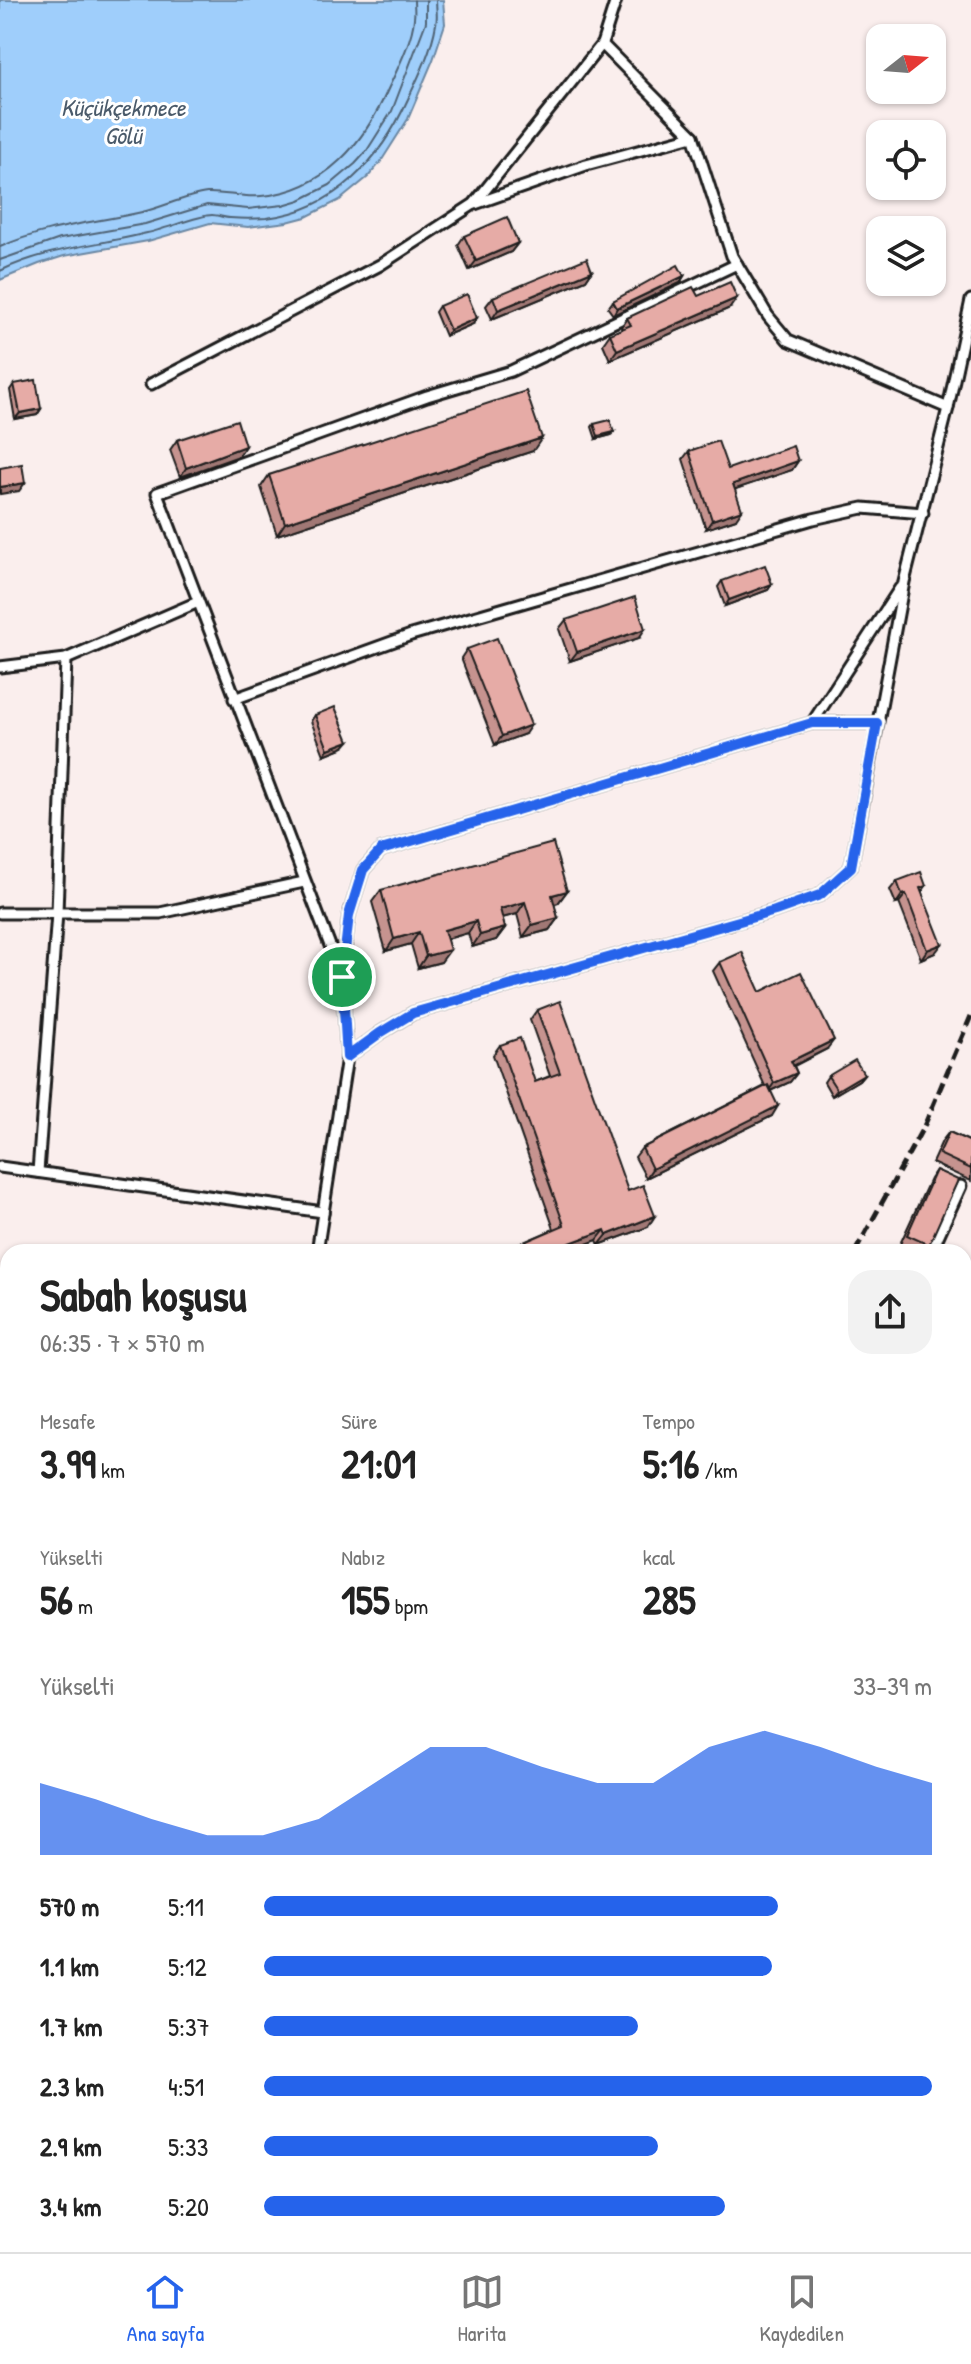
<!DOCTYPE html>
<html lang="tr">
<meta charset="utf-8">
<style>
:root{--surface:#fff;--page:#f2f2f2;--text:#222;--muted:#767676;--line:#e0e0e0;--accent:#2563eb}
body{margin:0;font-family:"Patrick Hand",sans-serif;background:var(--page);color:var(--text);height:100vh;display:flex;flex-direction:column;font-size:30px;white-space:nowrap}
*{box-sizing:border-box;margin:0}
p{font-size:26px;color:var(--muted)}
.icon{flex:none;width:44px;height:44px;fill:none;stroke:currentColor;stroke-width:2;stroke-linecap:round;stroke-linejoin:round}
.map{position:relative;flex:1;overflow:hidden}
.drawer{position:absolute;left:0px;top:1244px;width:972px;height:1008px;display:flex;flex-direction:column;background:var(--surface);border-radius:24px 24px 0 0;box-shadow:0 2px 6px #0004}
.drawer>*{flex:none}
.needle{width:52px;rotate:73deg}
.tools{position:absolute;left:866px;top:24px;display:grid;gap:16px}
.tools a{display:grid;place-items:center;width:80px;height:80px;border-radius:16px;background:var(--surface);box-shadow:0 2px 6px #0004;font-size:40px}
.pin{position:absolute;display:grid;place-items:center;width:68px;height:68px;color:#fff;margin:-34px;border:4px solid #fff;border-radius:50%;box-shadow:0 2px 8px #0007}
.round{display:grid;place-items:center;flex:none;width:84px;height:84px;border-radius:24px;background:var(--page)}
.headline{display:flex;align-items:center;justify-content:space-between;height:136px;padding:0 40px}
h1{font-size:44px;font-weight:700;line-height:60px}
.figures{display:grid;grid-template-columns:repeat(3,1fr);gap:12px;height:136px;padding:8px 40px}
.figures div{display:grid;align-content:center}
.figures b{font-size:40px;font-weight:700}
.figures small{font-size:22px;font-weight:400}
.figures p{font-size:22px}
.chart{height:224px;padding:16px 40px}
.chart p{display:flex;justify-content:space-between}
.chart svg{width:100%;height:144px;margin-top:8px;fill:var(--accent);opacity:.7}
ul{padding:0 40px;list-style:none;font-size:26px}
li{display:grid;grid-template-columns:128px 96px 1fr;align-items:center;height:60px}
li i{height:20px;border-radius:10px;background:var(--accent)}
.tab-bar{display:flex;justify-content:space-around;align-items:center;height:112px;border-top:2px solid var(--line);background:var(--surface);font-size:22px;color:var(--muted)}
.tab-bar a{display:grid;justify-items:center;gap:4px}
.tab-bar .on{color:var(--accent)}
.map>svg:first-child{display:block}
.water{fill:#9fcefb;stroke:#6b87a2;stroke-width:2}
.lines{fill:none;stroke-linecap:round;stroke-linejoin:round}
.shore{stroke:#506375;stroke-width:2}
.stream{stroke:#6b87a2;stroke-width:5}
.service-casing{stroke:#1c1c1c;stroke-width:15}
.minor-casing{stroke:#1c1c1c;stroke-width:24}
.tertiary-casing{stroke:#1c1c1c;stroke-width:30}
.primary-casing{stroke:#1c1c1c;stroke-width:36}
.path{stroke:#1c1c1c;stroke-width:3;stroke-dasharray:8 6;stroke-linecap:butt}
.service{stroke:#fff;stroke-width:9}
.minor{stroke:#fff;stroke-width:18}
.tertiary{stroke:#fff;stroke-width:24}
.primary{stroke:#f9df96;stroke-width:30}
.rail{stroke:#1c1c1c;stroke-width:5;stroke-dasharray:12 6;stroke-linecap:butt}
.wall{fill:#c6938f;stroke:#1c1c1c;stroke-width:2}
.shaded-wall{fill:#a17874;stroke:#1c1c1c;stroke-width:2}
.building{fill:#e6aba6;stroke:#1c1c1c;stroke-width:2}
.route-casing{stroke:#fff;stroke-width:16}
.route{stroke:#2563eb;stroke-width:10}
.labels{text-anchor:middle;stroke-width:6;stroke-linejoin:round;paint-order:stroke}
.water-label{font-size:24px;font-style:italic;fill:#4a5a6a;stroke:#fff}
</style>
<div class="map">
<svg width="971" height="2252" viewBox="0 0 971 2252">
<rect width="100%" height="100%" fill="#faeeed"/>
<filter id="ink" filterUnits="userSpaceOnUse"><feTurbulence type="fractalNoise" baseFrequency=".0125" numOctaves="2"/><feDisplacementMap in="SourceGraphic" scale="16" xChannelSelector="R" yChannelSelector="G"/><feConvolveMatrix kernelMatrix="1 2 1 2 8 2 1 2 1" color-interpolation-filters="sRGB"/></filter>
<g filter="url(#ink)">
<path class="water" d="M0,0h443l2,24 -12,36 -25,59 -28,44 -12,14 -28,23 -34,17 -19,5 -39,5 -38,-4 -62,18 -84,15 -25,8 -39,16z"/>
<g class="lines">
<g class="shore">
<path d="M0,247c47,-21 93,-24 142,-35 21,-5 43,-16 65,-19 16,-1 36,5 54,3 64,-5 104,-54 128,-109 9,-19 24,-49 25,-69 1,-6 0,-12 0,-18"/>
<path d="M0,260l60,-21 85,-15 62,-19 41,4 35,-4 17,-5 30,-15 25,-21 11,-12 26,-41 34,-89v-22"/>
<path d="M0,271c50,-24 95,-25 147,-38 16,-3 52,-18 65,-18 6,0 12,3 18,3 12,1 24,1 36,0 70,-8 115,-59 142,-119 11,-23 24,-50 28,-75 2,-7 0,-16 0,-24"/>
</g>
<g class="stream">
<path d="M964,2034l7,-8"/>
<path d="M763,2252l9,-8"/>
</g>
<defs>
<g id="service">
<path d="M602,44l91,92 39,120 36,60 20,24 160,68"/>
<path d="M475,204l111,-39 107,-29"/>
<path d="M151,384l229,-119 94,-61 128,-160 14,-44"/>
<path d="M0,667l66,-8 132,-57"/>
<path d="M234,699l177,-64 402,-116 50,-11 60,5"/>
<path d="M812,723l88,-135"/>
<path d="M0,913h160l144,-31"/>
<path d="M342,974l7,-59 14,-45 18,-20 431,-127h65"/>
<path d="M347,1057l33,-24 33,-20 362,-102 45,-16 31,-28 53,-285 44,-174 23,-108"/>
<path d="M0,1167l323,45"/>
<path d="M38,1172l19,-259 9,-254"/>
<path d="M317,1252l30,-195 -5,-80 -185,-484 270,-97 84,-25 226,-107"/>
<path d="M931,1252l30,-66"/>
<path d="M0,1408l8,-8"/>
<path d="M0,1978l8,18 -5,35 -3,6"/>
<path d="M376,2252l7,-8"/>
<path d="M651,2252l9,-8"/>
<path d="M961,2252l10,-9"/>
</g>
<g id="minor">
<path d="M0,1388l8,-1"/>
<path d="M964,1504l7,3"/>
<path d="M964,1534l7,-3"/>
<path d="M0,2225l8,-7"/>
</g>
<path id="tertiary" d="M964,1297l7,-12"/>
<g id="primary">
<path d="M964,1350l7,-8"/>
<path d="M964,1457l7,-7"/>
<path d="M286,2252l6,-8"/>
<path d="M332,2252l6,-8"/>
</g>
</defs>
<use href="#service" class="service-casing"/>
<use href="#minor" class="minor-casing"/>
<use href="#tertiary" class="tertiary-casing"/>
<use href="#primary" class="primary-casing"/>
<path class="path" d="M500,2252l7,-8"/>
<use href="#service" class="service"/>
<use href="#minor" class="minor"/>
<use href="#tertiary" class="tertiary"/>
<use href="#primary" class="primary"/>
<g class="rail">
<path d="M855,1252l70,-128 46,-108"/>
<path d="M0,2137l8,-7"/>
</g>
</g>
<g class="wall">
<path d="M464,236l54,7 -7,9 -42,18 -11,-25z"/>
<path d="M592,271l-6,9 -94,39 -6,-13 7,-9z"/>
<path d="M684,276l-4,7 -67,32 -5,-7 5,-7z"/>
<path d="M698,296l32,12 -120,52 -7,-16 7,-10 12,-5 -1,-2 6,-9z"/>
<path d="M439,306l34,18 -28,12 -10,-24z"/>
<path d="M14,384l27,25 -4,6 -22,4 -5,-29z"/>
<path d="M594,424l17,11 -15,4 -4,-12z"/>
<path d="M177,440l62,16 -59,21 -10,-27z"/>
<path d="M533,451l-256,84 -16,-48 8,-12z"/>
<path d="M689,451l39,18 70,-8 -6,9 -57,19 1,30 -30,10 -23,-70z"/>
<path d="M722,581l50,3 -4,6 -43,16 -7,-19z"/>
<path d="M566,620l73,18 -69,23 -11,-32z"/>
<path d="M467,649l58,85 -30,11 -34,-87z"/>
<path d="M315,715l29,32 -20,8 -13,-34z"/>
<path d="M897,881l29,5 -4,6 13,61 -14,6 -22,-56 -3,1 -6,-14z"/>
<path d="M381,890l186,1 -9,12 -4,1 4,14 -9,12 -26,7 -6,-23 -15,4 3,10 -9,12 -24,7 -4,-14 -21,6 -6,23 -23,6 -7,-24 -25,7 -14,-49z"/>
<path d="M720,962l40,30 67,57 -33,17 3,7 -7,9 -20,9 2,25 -126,62 -11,-21 7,-9 123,-62 -52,-115z"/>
<path d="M537,1010l91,181 20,36 -49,18 -2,-5 -31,12h-65l53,-23 -61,-174 7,-10 35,37 15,-6 -20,-56z"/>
<path d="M864,1074l-5,6 -27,16 -8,-14 4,-6z"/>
<path d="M949,1132l22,10v39l-39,-18 10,-22z"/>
<path d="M936,1170l-7,75 -5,7h-6l-18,-8 30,-65z"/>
<path d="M971,1582v67l-7,7v-66z"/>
<path d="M109,2244h56l7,8h-68z"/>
<path d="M180,2244h60l2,8h-68z"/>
</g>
<g class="shaded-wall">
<path d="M518,243l-7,9 -42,18 7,-9z"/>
<path d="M592,271l-6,9 -94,39 6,-9z"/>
<path d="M684,276l-4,7 -67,32 4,-7z"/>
<path d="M737,298l-7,10 -120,52 7,-10z"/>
<path d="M477,318l-4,6 -28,12 5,-6z"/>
<path d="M41,409l-4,6 -22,4 5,-6z"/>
<path d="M614,432l-3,3 -15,4 2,-3z"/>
<path d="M542,438l-9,13 -256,84 8,-12z"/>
<path d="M245,446l-6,10 -59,21 6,-9z"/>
<path d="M798,461l-6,9 -65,22 6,-8z"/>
<path d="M25,483l-6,8 -19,3v-7z"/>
<path d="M742,510l-6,9 -30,10 6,-9z"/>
<path d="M772,584l-4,6 -43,16 4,-6z"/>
<path d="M645,629l-6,9 -69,23 7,-9z"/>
<path d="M531,725l-6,9 -30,11 7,-9z"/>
<path d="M349,741l-5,6 -20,8 4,-6z"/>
<path d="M567,891l-9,12 -15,4 9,-12z"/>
<path d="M906,894l-7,9 -3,1 6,-9z"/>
<path d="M525,902l-8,12 -26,7 9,-12z"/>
<path d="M558,918l-9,12 -26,7 9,-12z"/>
<path d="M476,921l-8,12 -32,9 8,-12z"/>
<path d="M505,928l-9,12 -24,7 8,-12z"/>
<path d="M419,932l-8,12 -25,7 8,-12z"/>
<path d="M942,944l-7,9 -14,6 6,-9z"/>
<path d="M450,950l-9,12 -23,6 8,-12z"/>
<path d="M834,1040l-7,9 -42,21 6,-9z"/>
<path d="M797,1073l-7,9 -22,10 6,-9z"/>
<path d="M864,1074l-5,6 -27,16 5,-6z"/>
<path d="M778,1106l-6,10 -126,62 6,-9z"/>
<path d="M655,1216l-7,11 -49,18 8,-10z"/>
<path d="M605,1230l-8,10 -31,12h-11l4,-5z"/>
<path d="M971,1643v6l-7,7v-3z"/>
<path d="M589,2244h5l-7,8h-6z"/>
</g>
<g class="building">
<path d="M507,217l11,26 -42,18 -12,-25z"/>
<path d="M587,258l5,13 -94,39 -5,-13z"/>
<path d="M678,265l6,11 -67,32 -4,-7z"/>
<path d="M730,282l7,16 -120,52 -7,-16 21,-9 -4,-7 66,-31 5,9z"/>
<path d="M467,294l10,24 -27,12 -11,-24z"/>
<path d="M36,380l5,29 -21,4 -6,-29z"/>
<path d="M526,391l16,47 -257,85 -16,-48z"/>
<path d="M237,420l8,26 -59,22 -9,-28z"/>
<path d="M610,420l4,12 -16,4 -4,-12z"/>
<path d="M718,441l10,28 65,-23 5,15 -65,23 9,26 -30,10 -23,-69z"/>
<path d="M22,464l3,19 -25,4v-19z"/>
<path d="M765,565l7,19 -43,16 -7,-19z"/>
<path d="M635,597l10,32 -68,23 -11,-32z"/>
<path d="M497,638l34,87 -29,11 -35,-87z"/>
<path d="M335,707l14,34 -21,8 -13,-34z"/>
<path d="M553,843l14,48 -15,4 6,23 -26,7 -7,-23 -25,7 5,19 -25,7 -4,-14 -32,9 6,20 -24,6 -7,-24 -25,7 -13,-49z"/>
<path d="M921,872l5,14 -6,2 22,56 -15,6 -21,-56 -4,1 -5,-14z"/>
<path d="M742,952l18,40 41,-20 33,68 -43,21 6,12 -23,10 -54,-121z"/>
<path d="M560,1001l68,190 15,-6 12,31 -48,19 -2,-5 -46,17 2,5h-60l63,-27 -64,-180 20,-7 15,44 25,-9 -23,-63z"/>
<path d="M855,1060l9,14 -27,16 -9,-14z"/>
<path d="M768,1085l10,21 -126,63 -10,-21z"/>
<path d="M949,1132l22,10v27l-32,-15z"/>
<path d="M936,1170l22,10 -29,65 -22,-10z"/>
<path d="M971,1582v54l-7,-6v-40z"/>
<path d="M971,1760v66l-7,8v-66z"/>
<path d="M4,2242l3,2 1,-1v1h20l2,2 -2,3 4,3h-32v-4z"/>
<path d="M117,2244h48l8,6 -1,2h-47l-8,-7z"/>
<path d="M203,2244h37l5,4 -4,4h-28z"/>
<path d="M531,2244h58l-8,8h-58z"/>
</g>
</g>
<g class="lines" filter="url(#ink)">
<defs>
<path id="route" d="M812,723h65l-26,144 -31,28 -45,16 -362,102 -33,20 -33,24 -5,-80 7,-62 14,-45 18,-20z"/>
</defs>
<use href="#route" class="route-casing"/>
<use href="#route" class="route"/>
</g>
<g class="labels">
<g class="water-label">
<text x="123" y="116">Küçükçekmece<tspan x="123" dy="28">Gölü</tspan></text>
</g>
</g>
</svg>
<div class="tools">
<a><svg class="needle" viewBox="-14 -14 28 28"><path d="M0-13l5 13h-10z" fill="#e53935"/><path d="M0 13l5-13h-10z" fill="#767676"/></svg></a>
<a><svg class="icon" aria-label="locate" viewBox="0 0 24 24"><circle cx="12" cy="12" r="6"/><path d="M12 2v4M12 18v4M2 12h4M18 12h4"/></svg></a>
<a><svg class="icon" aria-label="layers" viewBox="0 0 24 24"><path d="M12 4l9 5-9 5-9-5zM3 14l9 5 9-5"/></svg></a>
</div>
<div class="pin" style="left:342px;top:977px;background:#1e9e55"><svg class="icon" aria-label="arrive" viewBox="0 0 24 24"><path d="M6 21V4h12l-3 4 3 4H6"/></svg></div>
<section class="drawer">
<div class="headline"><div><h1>Sabah koşusu</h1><p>06:35 · 7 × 570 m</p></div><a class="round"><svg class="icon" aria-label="share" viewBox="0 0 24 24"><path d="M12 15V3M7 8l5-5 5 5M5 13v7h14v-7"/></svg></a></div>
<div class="figures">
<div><p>Mesafe</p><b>3.99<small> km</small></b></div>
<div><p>Süre</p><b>21:01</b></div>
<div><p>Tempo</p><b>5:16<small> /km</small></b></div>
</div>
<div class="figures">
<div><p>Yükselti</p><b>56<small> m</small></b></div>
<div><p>Nabız</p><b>155<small> bpm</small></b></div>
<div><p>kcal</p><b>285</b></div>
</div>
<div class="chart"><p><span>Yükselti</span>33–39 m</p>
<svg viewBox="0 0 160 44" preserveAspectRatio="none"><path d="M0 44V22L10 27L20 33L30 38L40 38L50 33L60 22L70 11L80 11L90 17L100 22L110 22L120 11L130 6L140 11L150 17L160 22V44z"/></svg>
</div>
<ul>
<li><b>570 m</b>5:11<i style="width:77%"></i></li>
<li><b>1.1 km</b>5:12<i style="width:76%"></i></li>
<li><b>1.7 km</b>5:37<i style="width:56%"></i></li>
<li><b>2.3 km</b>4:51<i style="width:100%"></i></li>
<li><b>2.9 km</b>5:33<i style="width:59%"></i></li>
<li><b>3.4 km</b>5:20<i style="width:69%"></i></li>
</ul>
</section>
</div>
<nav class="tab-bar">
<a class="on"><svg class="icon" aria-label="home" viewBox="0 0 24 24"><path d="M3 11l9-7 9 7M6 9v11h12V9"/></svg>Ana sayfa</a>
<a><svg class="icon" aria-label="map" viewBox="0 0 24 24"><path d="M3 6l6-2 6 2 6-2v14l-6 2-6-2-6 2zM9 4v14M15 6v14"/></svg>Harita</a>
<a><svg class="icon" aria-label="saved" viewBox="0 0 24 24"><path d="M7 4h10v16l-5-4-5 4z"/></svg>Kaydedilen</a>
</nav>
